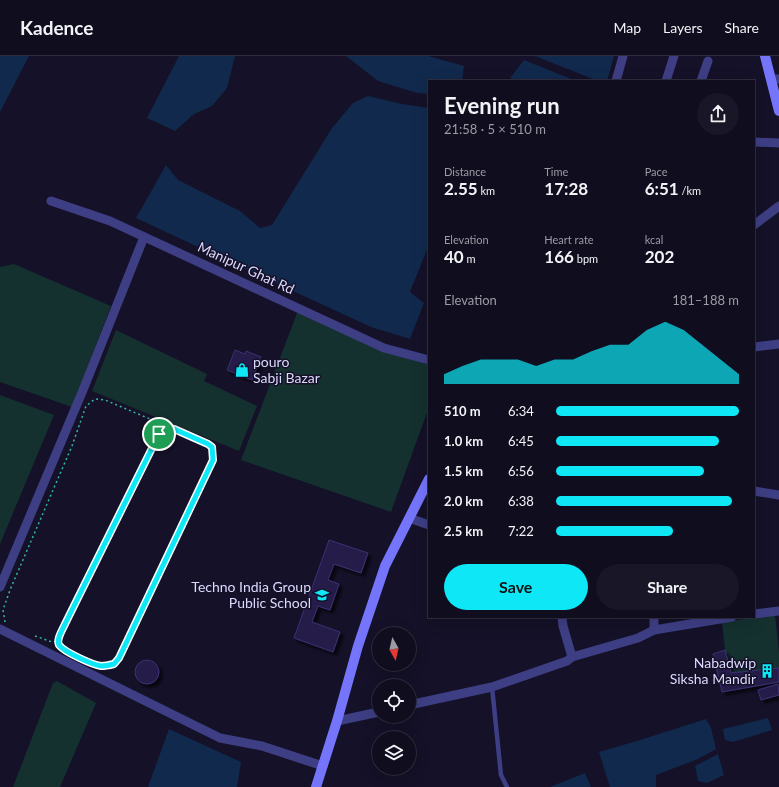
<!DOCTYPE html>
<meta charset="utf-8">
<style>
:root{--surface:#0f0d1e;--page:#181627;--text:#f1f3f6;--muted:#9b9ca4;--line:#2f2d3c;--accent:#0de7f6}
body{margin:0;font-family:Lato,sans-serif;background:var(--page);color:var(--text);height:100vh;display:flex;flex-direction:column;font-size:15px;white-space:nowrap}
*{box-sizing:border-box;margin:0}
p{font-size:13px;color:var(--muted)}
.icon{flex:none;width:22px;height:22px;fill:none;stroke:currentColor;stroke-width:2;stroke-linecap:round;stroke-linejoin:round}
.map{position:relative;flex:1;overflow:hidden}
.sheet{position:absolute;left:428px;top:24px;width:327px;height:538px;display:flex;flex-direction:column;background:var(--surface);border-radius:0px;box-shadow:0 4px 16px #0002,0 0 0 1px var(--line)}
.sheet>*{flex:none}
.needle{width:26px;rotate:172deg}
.controls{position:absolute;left:372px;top:571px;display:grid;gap:8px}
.controls a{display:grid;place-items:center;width:44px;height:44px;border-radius:50%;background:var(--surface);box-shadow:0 4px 16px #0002,0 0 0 1px var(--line);font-size:20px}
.pin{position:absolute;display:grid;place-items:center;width:34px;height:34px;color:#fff;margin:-17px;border:2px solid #fff;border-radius:50%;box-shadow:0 1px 4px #0007}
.round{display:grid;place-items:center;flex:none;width:42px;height:42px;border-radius:21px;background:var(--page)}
.headline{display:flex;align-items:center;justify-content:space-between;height:68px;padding:0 16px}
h1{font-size:22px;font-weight:700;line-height:30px}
.stats{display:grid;grid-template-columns:repeat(3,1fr);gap:6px;height:68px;padding:4px 16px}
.stats div{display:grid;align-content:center}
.stats b{font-size:17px;font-weight:700}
.stats small{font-size:11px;font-weight:400}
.stats p{font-size:11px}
.chart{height:112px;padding:8px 16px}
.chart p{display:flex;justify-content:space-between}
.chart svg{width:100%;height:72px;margin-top:4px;fill:var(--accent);opacity:.7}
.button{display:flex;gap:8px;margin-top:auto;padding:8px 16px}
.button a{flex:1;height:46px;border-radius:24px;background:var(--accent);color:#111;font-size:16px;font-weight:700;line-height:46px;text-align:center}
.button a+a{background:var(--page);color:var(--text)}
ul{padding:0 16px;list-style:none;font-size:13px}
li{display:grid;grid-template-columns:64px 48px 1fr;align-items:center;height:30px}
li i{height:10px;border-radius:5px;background:var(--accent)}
header{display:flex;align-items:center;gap:24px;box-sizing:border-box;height:56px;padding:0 20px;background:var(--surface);border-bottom:1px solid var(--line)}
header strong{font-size:19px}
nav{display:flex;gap:22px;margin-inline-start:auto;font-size:14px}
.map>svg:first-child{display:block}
.green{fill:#14312f}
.water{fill:#11294c}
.building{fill:#251e48;stroke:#3b3173;filter:url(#shadow)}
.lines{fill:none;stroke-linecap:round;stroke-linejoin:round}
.path{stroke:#35b6aa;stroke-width:1.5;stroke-dasharray:2 3;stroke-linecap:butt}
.lane{stroke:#3e3e85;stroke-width:4.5}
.street{stroke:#3e3e85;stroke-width:9}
.secondary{stroke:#7475fa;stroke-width:10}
.route-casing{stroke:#fff;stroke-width:8}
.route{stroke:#0de7f6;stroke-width:5}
.labels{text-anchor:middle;stroke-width:3;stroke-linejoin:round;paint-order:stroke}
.street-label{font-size:14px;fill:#dcd9fe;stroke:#141128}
.poi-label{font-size:14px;fill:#dcd9fe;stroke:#141128;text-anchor:end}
</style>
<header>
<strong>Kadence</strong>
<nav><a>Map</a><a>Layers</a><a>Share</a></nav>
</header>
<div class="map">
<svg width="779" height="731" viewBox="0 0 779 731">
<defs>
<filter id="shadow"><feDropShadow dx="3.5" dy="3.5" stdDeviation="1" flood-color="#0009"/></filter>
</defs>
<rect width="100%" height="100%" fill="#141128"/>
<g class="green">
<path d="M14,208l97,42 -39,101 -72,-25v-115z"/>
<path d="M299,252l85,40 45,13v46l-38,105 -150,-52z"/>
<path d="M116,274l91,44 -3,7 53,25 -18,45 -147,-60z"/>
<path d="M0,339l54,20 -54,129z"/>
<path d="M775,559l4,37v16l-48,5 -6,-23 -3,-28z"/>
<path d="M57,625l39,22 -36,84h-47l40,-104z"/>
</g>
<g class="water">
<path d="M0,0h29l-29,56z"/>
<path d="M179,0h56l-8,32 -15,18 -18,8 -19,17 -28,-13z"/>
<path d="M346,0h82l36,10 -2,15h-33v13l-12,-1 -39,-12z"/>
<path d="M535,0h79l-7,25h-9z"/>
<path d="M524,4l52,21h-60l-6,-3z"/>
<path d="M368,40l34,8 27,4v133l-1,6 -18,45 14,11 -14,36 -39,-12 -115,-53 -120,-56 30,-53 12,15 62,31 20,17 12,-3 60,-97 21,-25z"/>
<path d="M768,662l4,12 -39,12 -8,-2 -2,-11z"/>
<path d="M706,663l5,9 5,21 -18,10 -42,16v12h-46l-11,-35 38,-11z"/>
<path d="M169,673l72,33 -4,25h-89z"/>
<path d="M718,698l6,21 -17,8 -9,-2 -3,-15z"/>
<path d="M585,717l6,14h-41z"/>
</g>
<g class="building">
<path d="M235,294l10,4 1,-3 15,6 -9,23 -25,-10z"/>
<path d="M329,484l39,13 -7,20 -27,-9 -6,16 11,4 -9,26 -12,-4 -6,16 28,10 -7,20 -39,-14z"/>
<path d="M725,594l6,23 48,-5v14l-57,10 -9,-38z"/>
<circle cx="147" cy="616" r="12"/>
<path d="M778,628l1,11 -18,5 -3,-10z"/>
</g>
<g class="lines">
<g class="path">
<path d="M167,372l7,1 34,15 4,3 1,13 -94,198 -5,6c-19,4 -42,-7 -55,-20l-1,-3 103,-211z"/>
<path d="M5,566l-2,-12 7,-20 62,-144 14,-40 9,-7 10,1 45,19 6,6 3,9"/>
<path d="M35,580l17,6 6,-1"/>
</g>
<path class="lane" d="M492,631l9,88 6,12"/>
<g class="street">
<path d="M771,23h8"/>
<path d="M616,25l7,-25"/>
<path d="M666,25l8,-25"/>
<path d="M701,25l7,-20"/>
<path d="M754,86l25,1"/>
<path d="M51,145l59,20 274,127 45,12"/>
<path d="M754,169l25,-19"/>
<path d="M754,291l25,-3"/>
<path d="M754,435l25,4"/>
<path d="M409,462l20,7"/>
<path d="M0,531l83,-197 61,-153"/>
<path d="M754,558l25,-3"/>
<path d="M562,561l1,9 9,31"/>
<path d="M654,561v13"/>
<path d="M0,573l220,109 42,8 61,20"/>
<path d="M409,649l83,-18 75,-26 5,-4 66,-19 16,-8 78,-13"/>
<path d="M337,665l42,-9"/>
</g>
<g class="secondary">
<path d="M765,0l14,55"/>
<path d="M316,731l21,-66 21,-75 27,-80 44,-87"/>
</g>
</g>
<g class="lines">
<defs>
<path id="route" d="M167,372l7,1 34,15 4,3 1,13 -94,198 -5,6c-4,1 -9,2 -13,2 -8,-1 -37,-14 -42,-21 -3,-6 4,-16 6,-21l96,-194z"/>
</defs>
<use href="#route" class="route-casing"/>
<use href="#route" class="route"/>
</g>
<defs>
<symbol id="shop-bare" viewBox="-9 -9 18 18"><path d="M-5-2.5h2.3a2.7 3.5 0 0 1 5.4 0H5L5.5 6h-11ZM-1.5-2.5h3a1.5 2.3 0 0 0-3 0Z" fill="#0de7f6" stroke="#141128" stroke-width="2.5" paint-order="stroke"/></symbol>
<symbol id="school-bare" viewBox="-9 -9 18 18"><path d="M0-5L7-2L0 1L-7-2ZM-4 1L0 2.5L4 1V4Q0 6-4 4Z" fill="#0de7f6" stroke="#141128" stroke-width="2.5" paint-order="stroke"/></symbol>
<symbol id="building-bare" viewBox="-9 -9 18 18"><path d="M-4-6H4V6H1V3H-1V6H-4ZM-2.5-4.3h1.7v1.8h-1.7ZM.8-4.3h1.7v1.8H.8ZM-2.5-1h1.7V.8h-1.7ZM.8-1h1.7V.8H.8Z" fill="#0de7f6" stroke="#141128" stroke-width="2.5" paint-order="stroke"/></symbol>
</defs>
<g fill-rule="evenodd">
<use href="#shop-bare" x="232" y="304" width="20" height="20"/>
<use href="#school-bare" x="312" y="529" width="20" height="20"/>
<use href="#building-bare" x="757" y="605" width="20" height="20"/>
</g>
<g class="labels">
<g class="street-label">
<text transform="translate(246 212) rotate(25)" y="5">Manipur Ghat Rd</text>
</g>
<g class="poi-label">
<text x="253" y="311" text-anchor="start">pouro<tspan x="253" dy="16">Sabji Bazar</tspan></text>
<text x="311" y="536">Techno India Group<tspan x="311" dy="16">Public School</tspan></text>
<text x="756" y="612">Nabadwip<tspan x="756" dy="16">Siksha Mandir</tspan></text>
</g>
</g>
</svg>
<div class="controls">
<a><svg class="needle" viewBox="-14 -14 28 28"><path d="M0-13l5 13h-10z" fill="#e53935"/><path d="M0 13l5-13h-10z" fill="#9b9ca4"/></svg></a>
<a><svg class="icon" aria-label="locate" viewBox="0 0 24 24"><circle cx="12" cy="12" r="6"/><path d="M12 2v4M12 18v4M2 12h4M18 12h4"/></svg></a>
<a><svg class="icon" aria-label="layers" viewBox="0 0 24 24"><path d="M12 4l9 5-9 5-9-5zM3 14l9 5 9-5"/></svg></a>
</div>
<div class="pin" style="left:159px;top:378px;background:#1e9e55"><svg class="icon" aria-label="arrive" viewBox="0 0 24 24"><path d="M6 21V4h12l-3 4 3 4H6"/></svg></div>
<section class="sheet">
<div class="headline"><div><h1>Evening run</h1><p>21:58 · 5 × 510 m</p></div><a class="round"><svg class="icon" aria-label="share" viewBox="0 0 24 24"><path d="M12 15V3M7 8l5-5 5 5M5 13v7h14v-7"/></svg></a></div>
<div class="stats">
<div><p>Distance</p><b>2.55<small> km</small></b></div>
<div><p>Time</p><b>17:28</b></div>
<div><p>Pace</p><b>6:51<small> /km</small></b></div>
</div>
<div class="stats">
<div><p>Elevation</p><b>40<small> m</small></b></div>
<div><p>Heart rate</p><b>166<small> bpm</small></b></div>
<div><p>kcal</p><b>202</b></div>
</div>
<div class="chart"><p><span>Elevation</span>181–188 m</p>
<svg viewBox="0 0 160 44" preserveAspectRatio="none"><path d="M0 44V38L10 33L20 29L30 29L40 29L50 33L60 29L70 29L80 24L90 20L100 20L110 11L120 6L130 11L140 20L150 29L160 38V44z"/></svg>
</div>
<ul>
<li><b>510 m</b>6:34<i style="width:100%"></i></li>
<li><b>1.0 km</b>6:45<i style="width:89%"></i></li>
<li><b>1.5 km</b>6:56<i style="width:81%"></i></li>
<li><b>2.0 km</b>6:38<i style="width:96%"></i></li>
<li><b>2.5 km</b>7:22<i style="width:64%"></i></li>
</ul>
<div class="button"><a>Save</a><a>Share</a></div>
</section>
</div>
